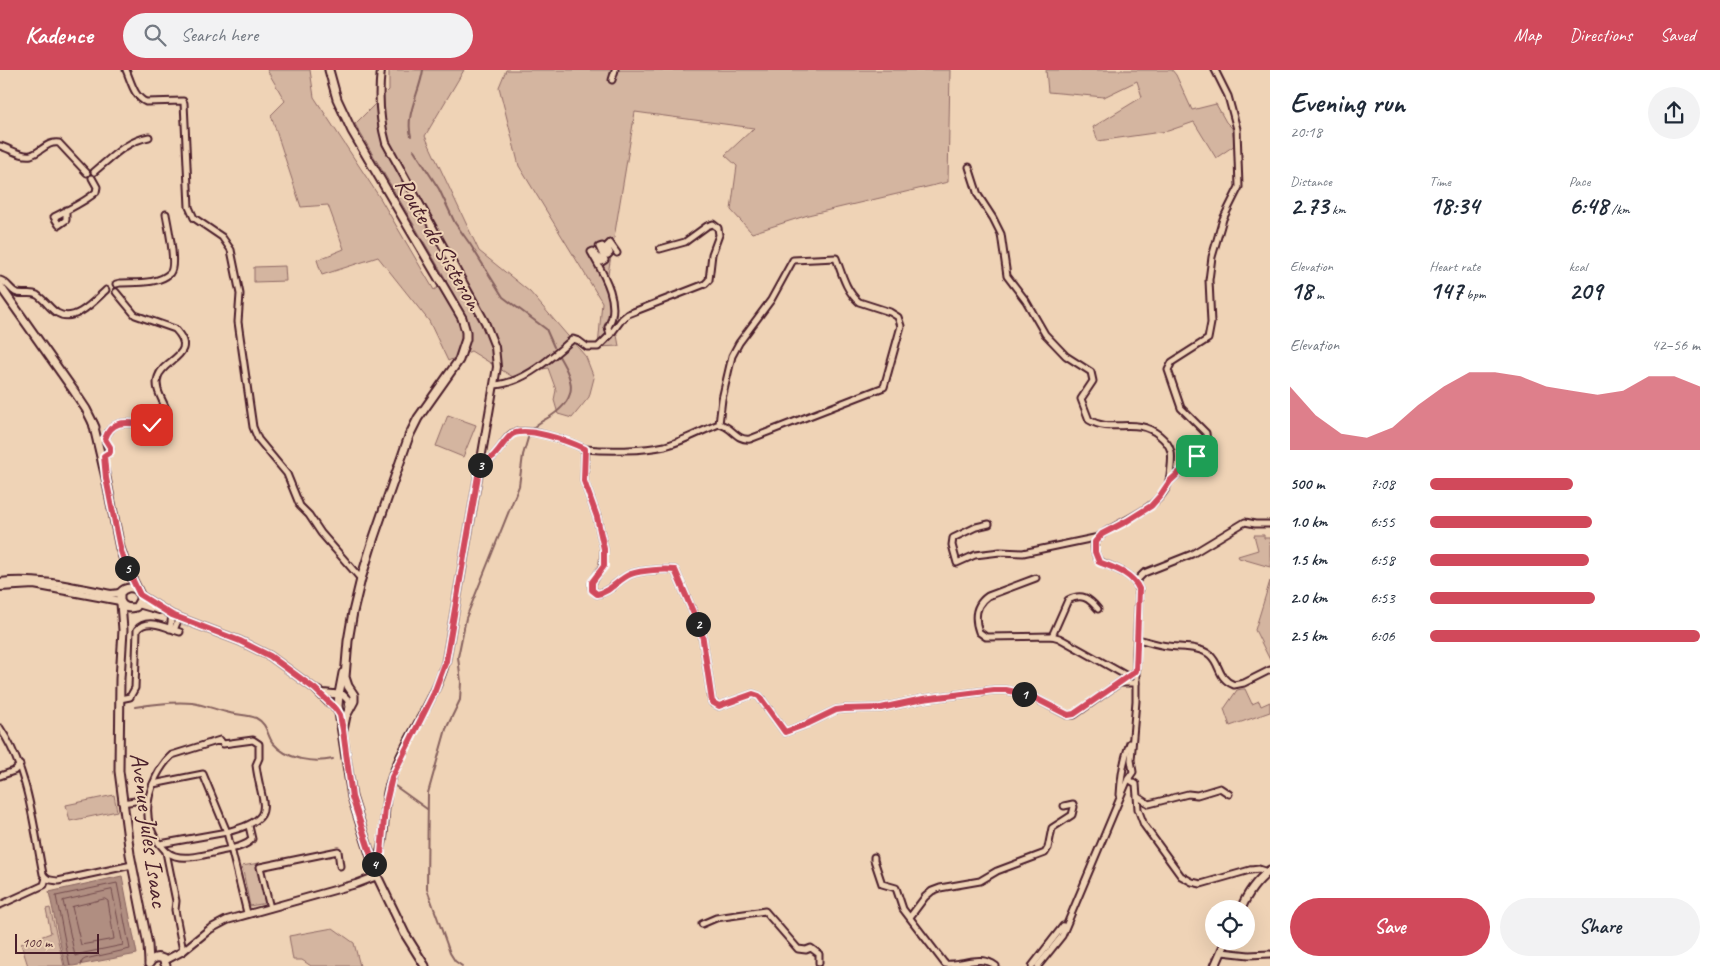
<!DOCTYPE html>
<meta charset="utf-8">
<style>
:root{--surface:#fff;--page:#f2f2f3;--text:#1f2937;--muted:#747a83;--accent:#d1495b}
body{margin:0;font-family:Caveat,sans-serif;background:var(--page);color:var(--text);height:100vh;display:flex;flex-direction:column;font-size:19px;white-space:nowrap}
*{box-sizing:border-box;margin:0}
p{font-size:16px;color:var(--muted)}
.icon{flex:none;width:28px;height:28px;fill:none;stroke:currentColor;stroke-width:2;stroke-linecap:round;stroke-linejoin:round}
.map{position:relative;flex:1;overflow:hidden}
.drawer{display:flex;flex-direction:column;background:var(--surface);width:450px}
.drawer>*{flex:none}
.controls{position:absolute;left:1205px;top:830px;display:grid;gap:10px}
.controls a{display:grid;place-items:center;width:50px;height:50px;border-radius:50%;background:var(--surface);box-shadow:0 5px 20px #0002;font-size:25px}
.scale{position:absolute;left:15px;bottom:12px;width:84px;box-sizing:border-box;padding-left:5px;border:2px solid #4a1f2b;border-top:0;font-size:14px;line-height:18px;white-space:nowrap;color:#4a1f2b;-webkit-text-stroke:4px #efd3b6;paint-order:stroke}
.pin{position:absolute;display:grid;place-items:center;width:42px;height:42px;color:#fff;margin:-21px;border-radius:10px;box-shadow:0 2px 8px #0006}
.km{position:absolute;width:25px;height:25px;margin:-12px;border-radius:50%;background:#222;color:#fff;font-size:14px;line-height:25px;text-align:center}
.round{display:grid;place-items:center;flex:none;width:52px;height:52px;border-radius:26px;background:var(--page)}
.overview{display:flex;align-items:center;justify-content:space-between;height:85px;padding:0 20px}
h1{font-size:28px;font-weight:800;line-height:38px}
.figures{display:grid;grid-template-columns:repeat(3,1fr);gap:8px;height:85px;padding:5px 20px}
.figures div{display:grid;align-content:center}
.figures b{font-size:25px;font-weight:800}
.figures small{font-size:14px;font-weight:400}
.figures p{font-size:14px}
.chart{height:140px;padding:10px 20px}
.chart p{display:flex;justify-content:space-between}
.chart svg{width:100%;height:90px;margin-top:5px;fill:var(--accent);opacity:.7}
.primary-button{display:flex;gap:10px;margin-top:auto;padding:10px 20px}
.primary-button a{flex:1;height:58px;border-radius:30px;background:var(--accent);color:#fff;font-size:20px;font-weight:800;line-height:58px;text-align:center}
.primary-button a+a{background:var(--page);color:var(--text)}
ul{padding:0 20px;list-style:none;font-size:16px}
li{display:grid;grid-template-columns:80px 60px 1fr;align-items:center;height:38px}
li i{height:12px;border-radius:6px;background:var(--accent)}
header{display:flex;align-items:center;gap:30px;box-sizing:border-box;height:70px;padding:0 25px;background:var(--accent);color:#fff}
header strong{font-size:24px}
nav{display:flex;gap:28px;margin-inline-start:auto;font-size:18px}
.search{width:350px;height:45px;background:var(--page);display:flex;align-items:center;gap:12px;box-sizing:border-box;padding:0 18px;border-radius:28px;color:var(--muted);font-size:19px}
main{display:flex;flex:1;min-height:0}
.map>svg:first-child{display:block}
.green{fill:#d4b5a0;stroke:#8f6a66}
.water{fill:#b08e81;stroke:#87625f}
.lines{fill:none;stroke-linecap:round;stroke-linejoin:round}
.shore{stroke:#734b4d;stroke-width:1}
.stream{stroke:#87625f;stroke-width:2}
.minor-casing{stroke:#4a1f2b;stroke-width:9}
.tertiary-casing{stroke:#4a1f2b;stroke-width:10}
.secondary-casing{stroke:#4a1f2b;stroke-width:11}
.minor{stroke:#efd3b6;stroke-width:5}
.tertiary{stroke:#efd3b6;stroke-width:6}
.secondary{stroke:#efd3b6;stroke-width:7}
.route-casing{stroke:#fff;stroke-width:10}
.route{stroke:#d1495b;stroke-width:6}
.labels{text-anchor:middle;stroke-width:4;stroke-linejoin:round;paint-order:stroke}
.street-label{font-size:25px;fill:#4a1f2b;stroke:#efd3b6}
</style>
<header>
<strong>Kadence</strong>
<div class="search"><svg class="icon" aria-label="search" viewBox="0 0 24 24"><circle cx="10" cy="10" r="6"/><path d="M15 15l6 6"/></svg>Search here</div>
<nav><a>Map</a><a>Directions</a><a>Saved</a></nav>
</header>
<main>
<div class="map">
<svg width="1270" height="896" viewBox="0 0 1270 896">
<rect width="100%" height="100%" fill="#efd3b6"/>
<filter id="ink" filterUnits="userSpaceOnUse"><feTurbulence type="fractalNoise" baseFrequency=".02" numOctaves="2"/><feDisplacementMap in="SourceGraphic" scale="10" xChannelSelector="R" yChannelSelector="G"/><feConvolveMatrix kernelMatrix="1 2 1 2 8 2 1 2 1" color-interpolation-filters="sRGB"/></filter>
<g filter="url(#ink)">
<g class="green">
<path d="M267,0h43l4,27 66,101 54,92 13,-9 -92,-157 34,-34v-20h75l-39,66 54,115 51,41 56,65 8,21 -5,19 -17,21 -14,-4 -4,-14 2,-10 -8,-22 -11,2 -16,12 -50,-31 -23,10 -19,-40 -51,-64 -56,18 -5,-15 27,-11 -16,-44 -27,2 -30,-92 14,-14z"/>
<path d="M506,0h444l-2,112 -140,33 -56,18 -21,-23 6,-44 -12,-11 29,-27 -119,-16 -28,168 12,66 -21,1 4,-45 -83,-136 -20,-79z"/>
<path d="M1046,0h126l4,5 16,35 24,-6 10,18 6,6 3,17 -19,13 -22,-36 -26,9 -70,10 -5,-14 49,-30 -5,-16 -33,16 -56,-5z"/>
<path d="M285,196l1,15 -32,1v-15z"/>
<path d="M448,345l28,10 -13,32 -27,-11z"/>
<path d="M1254,465h10v3h6v29l-31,-9 -1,-2 20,-6z"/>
<path d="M1270,511v79l-15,-30z"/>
<path d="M1242,619h3l7,15 7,-3 2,5 9,-4v10l-40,14 -6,-17 13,-19z"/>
<path d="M114,725l3,16 -47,10 -4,-16z"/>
<path d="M259,793l8,40 -17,3 -8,-40z"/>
<path d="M50,838l14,58h-36l-7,-22 30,-11 -5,-24z"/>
<path d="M333,858l21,15 6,23h-49l-9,-6h-9l-4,-24z"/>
</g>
<path class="water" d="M122,806l15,78 -64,12h-8l-16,-74z"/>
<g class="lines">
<g class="shore">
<path d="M112,820l11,55 -39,8 -9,3 -12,-55z"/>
<path d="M105,829l3,2 6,38 -33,6 -9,-38z"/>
<path d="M70,896l-14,-70 61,-13 13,66 -45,10 -3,2 -1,5"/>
</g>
<g class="stream">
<path d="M411,66c-6,-22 9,-44 12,-66"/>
<path d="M414,80l25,39 16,34 15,21 33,53 43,32 8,18"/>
<path d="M532,359c5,-6 12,-9 19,-13 30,-20 21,-38 6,-63"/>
<path d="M135,637c18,-3 39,-6 57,-4 13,2 25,7 38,10 8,2 19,2 26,5 12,6 11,18 17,25 14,17 40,20 60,16"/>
<path d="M395,716l32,23"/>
<path d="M462,896l-7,-5 -5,-8 -23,-64 1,-96 18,-64 14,-29 1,-18 -3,-25 8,-39 53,-132 4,-31 5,-17"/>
</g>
<defs>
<g id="minor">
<path d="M126,0c5,11 8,27 20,32l37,-1 1,2 5,104 5,11 28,19 9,13 9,44 -2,28 15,105 5,12 29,35 13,32 9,9 12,18 40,46"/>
<path d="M612,10l3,-10"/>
<path d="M0,76c9,2 21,11 31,9 10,-3 16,-14 28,-12l28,30"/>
<path d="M969,97l9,28 15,23 8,16 6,42 19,25 19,33 21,22 25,16 2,9 -12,18 8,21c23,14 47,-4 70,15 16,13 13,22 11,41 -4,37 -70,49 -75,67 -2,7 1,13 4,18 15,7 33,12 40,28l-3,65v47l-5,59 2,12 -5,7 -66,157 -24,30"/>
<path d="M94,102c17,-14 32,-31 55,-35"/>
<path d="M66,140v10l-7,5 -5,-8c14,-8 30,-14 42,-25l1,-5 -5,-9"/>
<path d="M0,210c7,2 9,8 15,12 7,4 15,-1 22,3 8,5 13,14 20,18 18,11 38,-13 49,-23"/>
<path d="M116,214l4,-1c14,-1 38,2 50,-10 7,-8 -2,-47 -4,-59"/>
<path d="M610,265l12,-16 6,-5 77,-30 4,-4 3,-26 7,-19 -1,-7 -5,-4 -6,2 -22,16 -25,7"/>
<path d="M494,315c31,-2 56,-27 79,-46l6,2 8,6h11l12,-12 -2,-8c14,-24 -5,-54 -17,-75l2,-1 9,11 3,-2 -6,-13 3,-1 6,9 2,-2 -3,-7 3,-3 7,10"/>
<path d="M105,369c11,-31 38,-5 58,-19l4,-9c-4,-11 -13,-22 -9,-34 5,-18 42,-22 17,-48l-40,-14 -19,-23"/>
<path d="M97,372l4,-3h4l5,10 -3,5 -3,2 -4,-2"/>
<path d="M585,379c22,2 58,2 80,-3 19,-5 36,-15 54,-22 13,2 17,17 31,15l134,-52 17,-61 -3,-9 -8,-5 -31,-10c-13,-11 -17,-28 -23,-44l-43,2 -22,40 -32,43 -7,13 -10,43 -3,25"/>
<path d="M480,394c17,-6 19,-17 30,-29 12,-11 61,7 75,14l-1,32 13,36 7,32 -1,17 -11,17v6l5,5c14,-2 21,-15 34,-20 11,-4 33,-5 44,-4l27,63 10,69 7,4 34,-12 6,2 26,36 22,-8 29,-14 8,-1 37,-1 42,-9 71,-9h12l23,5 38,20h7l62,-44"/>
<path d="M1170,411l27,-24 10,-15 -1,-9 -25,-25 -13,-38 4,-8 36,-23 3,-16 -2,-43 3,-23 11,-38 16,-32 -2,-58 -9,-33 -13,-26"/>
<path d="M989,454l-13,3 -23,11 -1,7 5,18 18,-8 25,-3 23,1 76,-16"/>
<path d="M1036,508l-48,18c-13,9 -14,22 -9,36l7,5 66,-1 7,2 68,38"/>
<path d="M1136,511l8,-8 48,-19 53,-32 10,2h15"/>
<path d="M170,559l2,-14"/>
<path d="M174,560l5,-12"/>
<path d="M1052,566l16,-36c14,-7 21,-2 30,9"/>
<path d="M1137,569c10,2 20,6 31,7 12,2 32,0 42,9 11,10 7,23 24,30l10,-2 26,-13"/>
<path d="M1120,613h16"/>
<path d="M120,629l10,-2 5,-9 2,-58c10,-13 30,-2 43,2"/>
<path d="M0,658c29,43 33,96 43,146 4,7 8,6 15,7l74,-16"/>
<path d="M0,706l14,-5 6,-6"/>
<path d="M1128,709l8,5 2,25 6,16 37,51 11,6 9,2 49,-14"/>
<path d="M153,714l50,-10 24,58 -67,12"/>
<path d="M1120,725c1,-19 3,-35 10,-52"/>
<path d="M1138,727l11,7 39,-10 9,1 23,-7 9,6"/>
<path d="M122,733l26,-4"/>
<path d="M166,782l10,49 -1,9 8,41"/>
<path d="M874,787v3l8,24 14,4 7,21 42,55c17,2 35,-10 51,2"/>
<path d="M1251,800l8,-1 9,3"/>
<path d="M0,835l44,-20 2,-7"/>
<path d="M270,838l-10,-41 78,-16 2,15"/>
<path d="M247,843l-20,-81c53,-14 34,-25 29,-67l3,-7v-14l-6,-4 -30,4 -3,-4 -48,15c-7,6 -12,14 -16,22 -10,21 -13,44 2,65 5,6 9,12 17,14 13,4 33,-2 46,-5 9,-2 25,-4 31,-12l-3,-13"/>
<path d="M910,847l15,-20 7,-6 8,-3 40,-7 17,-10 48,-18 3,-5 4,-20 20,-13 2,-8 -1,-3 -9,2"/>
<path d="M702,854l14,-6 49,-7 33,38 8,1 5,-2 8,6v9"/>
<path d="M1222,882l27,3 21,-1"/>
<path d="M1032,896l31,-40"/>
</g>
<g id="tertiary">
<path d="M0,512c37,-5 75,5 111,12l9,-1"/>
<path d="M0,517l34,-2 86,16"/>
<path d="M140,525l32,20 68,26 30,15 45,33 13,13 5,3 6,8"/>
<path d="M138,534l21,6"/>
<path d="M318,621l5,2 20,2 5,5 2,9"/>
<path d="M374,795c14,-22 8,-50 14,-75 11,-45 45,-83 58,-129l51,-294 -2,-20 -10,-25 -99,-179c-7,-25 -8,-47 -5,-73"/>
<path d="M164,891l19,-10 27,-22 17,-9 129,-36 21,-8"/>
</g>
<g id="secondary">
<path d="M329,0l8,29 15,32 110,187 4,14v7l-7,21 -41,58 -9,18 -35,101 -13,42 -8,33 -5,29 -3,36 3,9 6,9v6l-8,15 -3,14"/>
<path d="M0,216l74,105 12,18 9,18"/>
<path d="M93,353l13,55 14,70 6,18 14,29v5l-4,7c-7,2 -13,1 -16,-6v-8c5,-6 10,-6 16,-4"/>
<path d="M121,533l2,27 -3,49 -1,92 11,83 18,91 1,17"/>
<path d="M343,603l-4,21 -1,12 14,91 25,79 28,58 20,32"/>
<path d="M1241,839c7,-17 15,-27 29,-39"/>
<path d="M149,894c3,-6 8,-8 14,-5l3,7"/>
<path d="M1215,896l11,-25"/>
</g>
</defs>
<use href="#minor" class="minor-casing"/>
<use href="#tertiary" class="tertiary-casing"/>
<use href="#secondary" class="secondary-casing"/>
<use href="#minor" class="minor"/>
<use href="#tertiary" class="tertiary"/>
<use href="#secondary" class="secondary"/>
</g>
</g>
<g class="lines" filter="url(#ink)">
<defs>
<path id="route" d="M152,355c-19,0 -39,-10 -47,14l5,8v5l-6,4 2,22 14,70 6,18 14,29 32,20 68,26 30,15 45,33 21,20 4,6 3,15 9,67 22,68 7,-11 4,-47 7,-30 42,-84 12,-32 34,-197c17,-6 19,-17 30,-28 12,-12 61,6 75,13l-1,32 13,36 7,32v17l-12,16v8l5,4c14,-2 21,-15 34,-20 11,-4 33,-5 44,-4l27,63 10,69 7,4 34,-12 6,2 26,36 22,-8 29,-14 8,-1 37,-1 42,-9 71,-9h12l23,5 39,20 6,-1 62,-43 3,-82c-7,-16 -25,-21 -40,-27l-4,-10v-10l7,-8 25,-13 24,-15 9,-10 10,-15 27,-25"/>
</defs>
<use href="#route" class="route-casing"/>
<use href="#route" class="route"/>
</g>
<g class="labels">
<g class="street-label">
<text transform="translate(440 173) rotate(60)" y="9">Route de Sisteron</text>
<text transform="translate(150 760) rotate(82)" y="9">Avenue Jules Isaac</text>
</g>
</g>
</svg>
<div class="controls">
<a><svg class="icon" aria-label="locate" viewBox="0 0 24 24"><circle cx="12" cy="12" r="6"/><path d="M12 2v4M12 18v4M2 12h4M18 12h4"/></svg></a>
</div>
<div class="scale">100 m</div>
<div class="pin" style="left:1197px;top:386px;background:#1e9e55"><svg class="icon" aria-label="arrive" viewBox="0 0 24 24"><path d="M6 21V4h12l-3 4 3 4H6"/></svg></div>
<div class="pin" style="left:152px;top:355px;background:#d93025"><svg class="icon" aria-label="check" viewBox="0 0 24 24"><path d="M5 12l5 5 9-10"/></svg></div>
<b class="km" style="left:1024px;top:624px">1</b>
<b class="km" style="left:698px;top:554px">2</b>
<b class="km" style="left:480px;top:395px">3</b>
<b class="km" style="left:374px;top:794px">4</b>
<b class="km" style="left:127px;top:498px">5</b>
</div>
<section class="drawer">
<div class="overview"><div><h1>Evening run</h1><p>20:18</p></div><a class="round"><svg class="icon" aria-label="share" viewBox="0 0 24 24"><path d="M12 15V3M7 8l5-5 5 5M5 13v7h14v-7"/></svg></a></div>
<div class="figures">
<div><p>Distance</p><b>2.73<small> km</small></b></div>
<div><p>Time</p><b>18:34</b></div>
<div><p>Pace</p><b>6:48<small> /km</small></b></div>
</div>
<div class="figures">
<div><p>Elevation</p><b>18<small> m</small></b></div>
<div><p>Heart rate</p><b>147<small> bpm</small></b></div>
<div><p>kcal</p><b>209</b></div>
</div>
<div class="chart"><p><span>Elevation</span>42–56 m</p>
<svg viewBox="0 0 160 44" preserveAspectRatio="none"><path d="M0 44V13L10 27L20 36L30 38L40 33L50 22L60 13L70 6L80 6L90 8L100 13L110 15L120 17L130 15L140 8L150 8L160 13V44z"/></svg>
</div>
<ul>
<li><b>500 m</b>7:08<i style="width:53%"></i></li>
<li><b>1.0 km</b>6:55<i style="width:60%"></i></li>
<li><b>1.5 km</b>6:58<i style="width:59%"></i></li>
<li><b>2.0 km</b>6:53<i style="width:61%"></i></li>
<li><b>2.5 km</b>6:06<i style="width:100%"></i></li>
</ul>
<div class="primary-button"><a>Save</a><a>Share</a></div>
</section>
</main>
